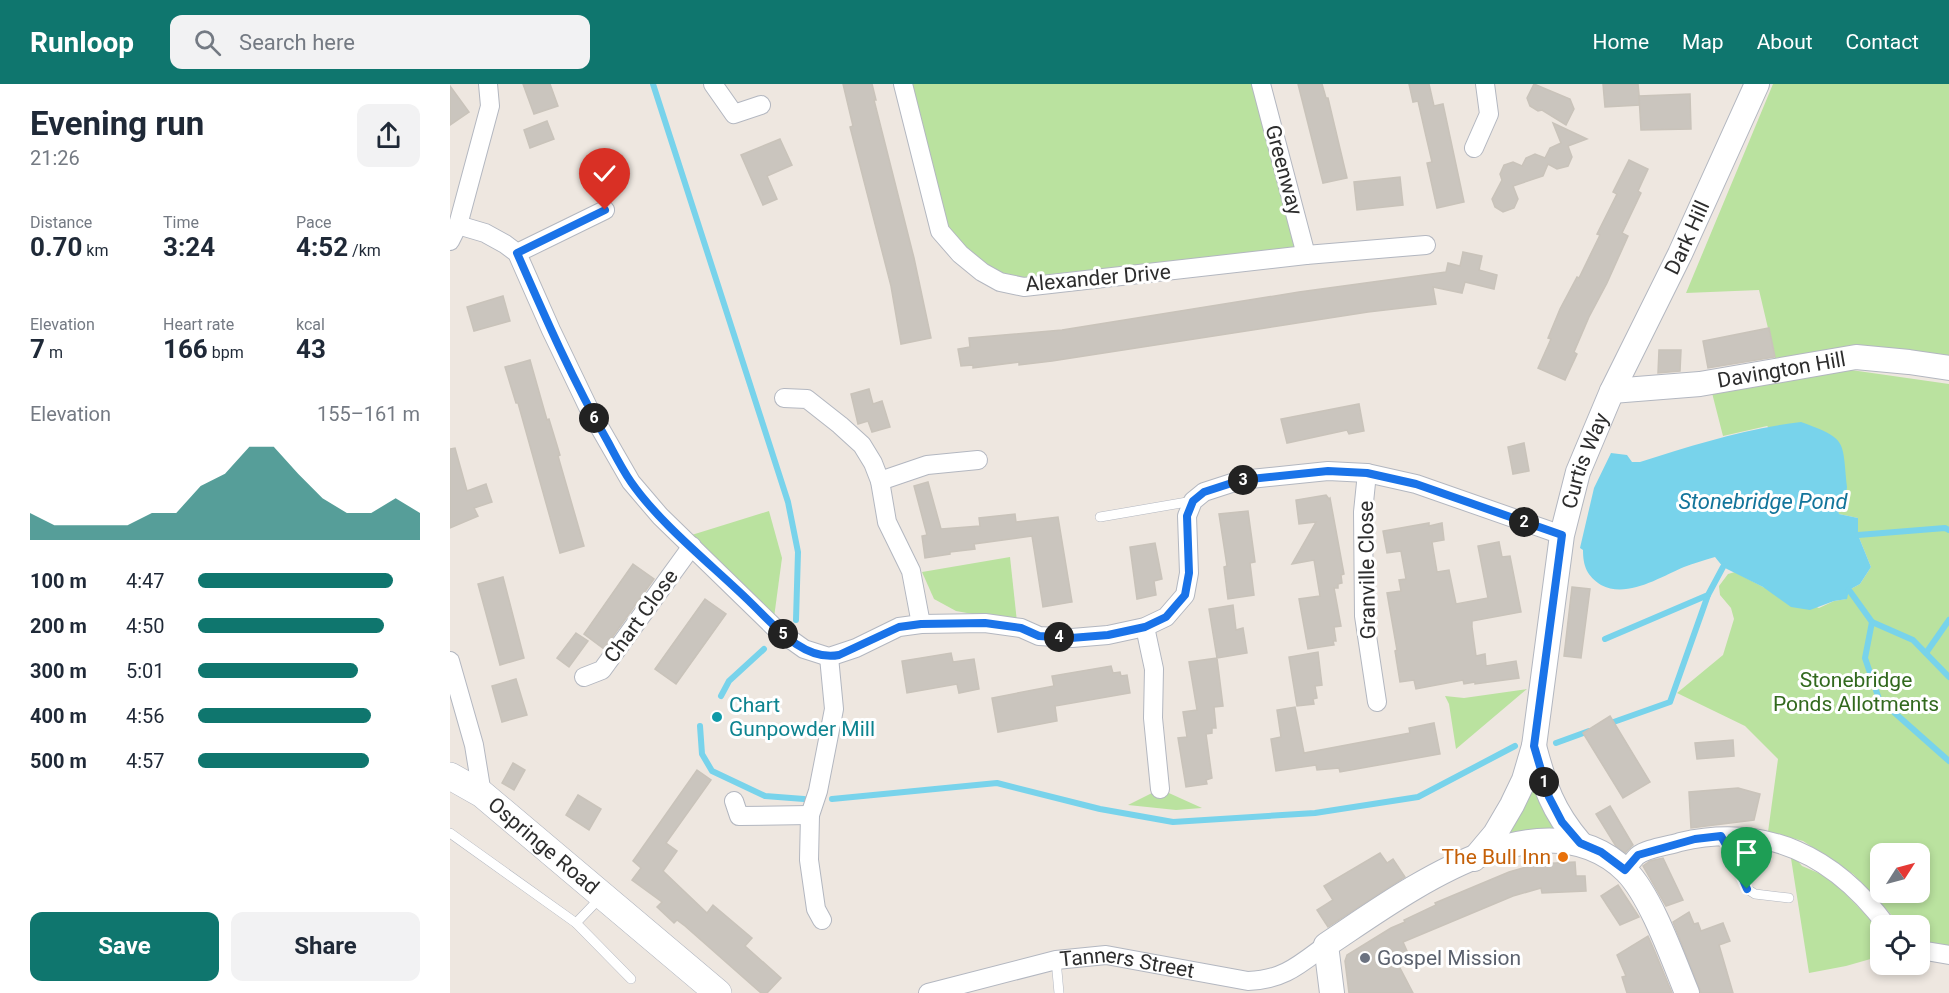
<!DOCTYPE html>
<meta charset="utf-8">
<style>
:root{--surface:#fff;--page:#f2f2f3;--text:#1f2937;--muted:#747a83;--accent:#0f766e}
body{margin:0;font-family:Roboto,sans-serif;background:var(--page);color:var(--text);height:100vh;display:flex;flex-direction:column;font-size:22px;white-space:nowrap}
*{box-sizing:border-box;margin:0}
p{font-size:20px;color:var(--muted)}
.icon{flex:none;width:33px;height:33px;fill:none;stroke:currentColor;stroke-width:2;stroke-linecap:round;stroke-linejoin:round}
.map{position:relative;flex:1;overflow:hidden}
.drawer{display:flex;flex-direction:column;background:var(--surface);width:450px}
.drawer>*{flex:none}
.needle{width:39px;rotate:54deg}
.controls{position:absolute;left:1420px;top:759px;display:grid;gap:12px}
.controls a{display:grid;place-items:center;width:60px;height:60px;border-radius:12px;background:var(--surface);box-shadow:0 3px 9px #0003;font-size:30px}
.pin{position:absolute;display:grid;place-items:center;width:51px;height:51px;color:#fff;margin:-62px -26px;border-radius:50% 50% 50% 0;rotate:-45deg;box-shadow:0 0 6px #0007}
.pin .icon{rotate:45deg}
.km{position:absolute;width:30px;height:30px;margin:-15px;border-radius:50%;background:#222;color:#fff;font-size:16px;line-height:30px;text-align:center}
.round{display:grid;place-items:center;flex:none;width:63px;height:63px;border-radius:12px;background:var(--page)}
.head{display:flex;align-items:center;justify-content:space-between;height:102px;padding:0 30px}
h1{font-size:33px;font-weight:700;line-height:45px}
.stats{display:grid;grid-template-columns:repeat(3,1fr);gap:9px;height:102px;padding:6px 30px}
.stats div{display:grid;align-content:center}
.stats b{font-size:26px;font-weight:700}
.stats small{font-size:16px;font-weight:400}
.stats p{font-size:16px}
.chart{height:168px;padding:12px 30px}
.chart p{display:flex;justify-content:space-between}
.chart svg{width:100%;height:108px;margin-top:6px;fill:var(--accent);opacity:.7}
.button{display:flex;gap:12px;margin-top:auto;padding:12px 30px}
.button a{flex:1;height:69px;border-radius:12px;background:var(--accent);color:#fff;font-size:24px;font-weight:700;line-height:69px;text-align:center}
.button a+a{background:var(--page);color:var(--text)}
ul{padding:0 30px;list-style:none;font-size:20px}
li{display:grid;grid-template-columns:96px 72px 1fr;align-items:center;height:45px}
li i{height:15px;border-radius:8px;background:var(--accent)}
header{display:flex;align-items:center;gap:36px;box-sizing:border-box;height:84px;padding:0 30px;background:var(--accent);color:#fff}
header strong{font-size:28px}
nav{display:flex;gap:33px;margin-inline-start:auto;font-size:21px}
.search{width:420px;height:54px;background:var(--page);display:flex;align-items:center;gap:15px;box-sizing:border-box;padding:0 21px;border-radius:12px;color:var(--muted);font-size:22px}
main{display:flex;flex:1;min-height:0}
.map>svg:first-child{display:block}
.green{fill:#bae29f;fill-rule:evenodd}
.water{fill:#78d3eb}
.lines{fill:none;stroke-linecap:round;stroke-linejoin:round}
.stream{stroke:#78d3eb;stroke-width:6}
.building{fill:#cac5be;stroke:#c9c3ba;stroke-width:1.5}
.service-casing{stroke:#b3b7c0;stroke-width:10}
.minor-casing{stroke:#b3b7c0;stroke-width:20}
.tertiary-casing{stroke:#b3b7c0;stroke-width:26}
.secondary-casing{stroke:#b3b7c0;stroke-width:28}
.service{stroke:#fff;stroke-width:9}
.minor{stroke:#fff;stroke-width:18}
.tertiary{stroke:#fff;stroke-width:24}
.secondary{stroke:#fff;stroke-width:27}
.route-casing{stroke:#fff;stroke-width:12}
.route{stroke:#1a73e8;stroke-width:8}
.culture-dot{fill:#0f9aa8;stroke:#fff;stroke-width:2}
.food-dot{fill:#e8710a;stroke:#fff;stroke-width:2}
.worship-dot{fill:#6b7280;stroke:#fff;stroke-width:2}
.labels{text-anchor:middle;stroke-width:6;stroke-linejoin:round;paint-order:stroke}
.street-label{font-size:21px;fill:#2d2d2d;stroke:#fff}
.park-label{font-size:21px;fill:#32691e;stroke:#fff}
.culture-label{font-size:21px;fill:#0d838f;stroke:#fff;text-anchor:start}
.food-label{font-size:21px;fill:#c56008;stroke:#fff;text-anchor:end}
.worship-label{font-size:21px;fill:#5b616d;stroke:#fff;text-anchor:start}
.water-label{font-size:22px;font-style:italic;fill:#13759b;stroke:#fff}
</style>
<header>
<strong>Runloop</strong>
<div class="search"><svg class="icon" aria-label="search" viewBox="0 0 24 24"><circle cx="10" cy="10" r="6"/><path d="M15 15l6 6"/></svg>Search here</div>
<nav><a>Home</a><a>Map</a><a>About</a><a>Contact</a></nav>
</header>
<main>
<section class="drawer">
<div class="head"><div><h1>Evening run</h1><p>21:26</p></div><a class="round"><svg class="icon" aria-label="share" viewBox="0 0 24 24"><path d="M12 15V3M7 8l5-5 5 5M5 13v7h14v-7"/></svg></a></div>
<div class="stats">
<div><p>Distance</p><b>0.70<small> km</small></b></div>
<div><p>Time</p><b>3:24</b></div>
<div><p>Pace</p><b>4:52<small> /km</small></b></div>
</div>
<div class="stats">
<div><p>Elevation</p><b>7<small> m</small></b></div>
<div><p>Heart rate</p><b>166<small> bpm</small></b></div>
<div><p>kcal</p><b>43</b></div>
</div>
<div class="chart"><p><span>Elevation</span>155–161 m</p>
<svg viewBox="0 0 160 44" preserveAspectRatio="none"><path d="M0 44V33L10 38L20 38L30 38L40 38L50 33L60 33L70 22L80 17L90 6L100 6L110 17L120 27L130 33L140 33L150 27L160 33V44z"/></svg>
</div>
<ul>
<li><b>100 m</b>4:47<i style="width:88%"></i></li>
<li><b>200 m</b>4:50<i style="width:84%"></i></li>
<li><b>300 m</b>5:01<i style="width:72%"></i></li>
<li><b>400 m</b>4:56<i style="width:78%"></i></li>
<li><b>500 m</b>4:57<i style="width:77%"></i></li>
</ul>
<div class="button"><a>Save</a><a>Share</a></div>
</section>
<div class="map">
<svg width="1499" height="909" viewBox="0 0 1499 909">
<rect width="100%" height="100%" fill="#eee7e0"/>
<g class="green">
<path d="M453,0h358l45,171 -306,27 -60,-51z"/>
<path d="M1323,0h176v271l-95,-5 -79,8 -16,-68 -73,3z"/>
<path d="M1394,285l105,15v565l-29,-9v-14l-19,-1 -48,-51 -50,-33 -35,-9 10,-73 -33,-33 -68,-33 46,-38 11,-36 -3,-11 -11,-13 -1,-9 9,-12 7,-2 28,15 56,21 15,-7 12,-2 3,-9 11,-6 11,-17 -13,-32v-17l-19,-4 -2,-5 9,-15 -79,-68 -44,10 -12,-47zM1431,770h39v38h-39z"/>
<path d="M319,427l13,47 -9,67 -91,-87z"/>
<path d="M560,473l7,65 -61,-11 -22,-12 -12,-27z"/>
<path d="M1077,605l-71,60 -7,-45 -4,-8 19,2z"/>
<path d="M1083,696l24,50 -55,11z"/>
<path d="M710,705l42,19 -26,2 -48,-5z"/>
<path d="M1340,768l12,14 28,12 41,42 10,22v14l-35,10 -37,7z"/>
</g>
<path class="water" d="M1351,338c47,17 41,18 46,65l-1,7 -8,15 1,5 19,4v17l13,32 -11,17 -11,6 -2,9 -13,2 -24,9 -19,-3 -28,-20 -40,-20 -8,-10c-10,3 -21,6 -31,10 -24,10 -57,32 -83,18 -14,-9 -18,-19 -18,-35l-3,-2 14,-60 17,-35 16,2 5,7h8c54,-17 104,-33 161,-40z"/>
<g class="lines">
<g class="stream">
<path d="M203,0l135,418 10,50 -2,68"/>
<path d="M1408,451l87,-7 4,2"/>
<path d="M1399,506l23,32 41,18 36,37"/>
<path d="M1422,538l-7,36 14,41 70,62"/>
<path d="M1155,555l103,-44 15,-28"/>
<path d="M1476,569l23,-33"/>
<path d="M271,612l8,-15 35,-32"/>
<path d="M1158,640l62,-22 38,-107"/>
<path d="M250,642l2,28 10,17 53,25 39,3"/>
<path d="M1106,659l33,-12"/>
<path d="M382,715l165,-16 103,26 73,13 142,-9 103,-16 97,-51"/>
</g>
</g>
<g class="building">
<path d="M73,0h27l8,22 -24,8z"/>
<path d="M393,0h29l4,16h-2l40,158 17,80 -30,6 -10,-58 -41,-159 3,-1z"/>
<path d="M848,0h24l4,14h2l19,80 -24,5z"/>
<path d="M959,0h20l5,22 9,-2 21,98 -27,6 -10,-45 5,-1 -7,-30 -7,-31 -5,1z"/>
<path d="M1084,0l36,15 4,10 -8,16 -24,-15 -4,1 -8,-5 -3,-8z"/>
<path d="M1153,0h35l2,21 -35,2z"/>
<path d="M0,2l19,26 -19,13z"/>
<path d="M1240,10l1,35 -50,1 -2,-34z"/>
<path d="M97,37l7,18 -24,9 -6,-18z"/>
<path d="M1103,39l34,16 -19,7 4,11 -4,9 -11,3 -9,-5 -5,12 -30,10 5,13 -4,9 -11,4 -8,-5 -3,-8 10,-19 -2,-6 4,-9 9,-3 9,4 4,-8 9,-4 10,4 5,-10 11,-5z"/>
<path d="M330,55l12,26 -25,11 10,23 -14,6 -22,-50z"/>
<path d="M1179,76l19,9 -10,22 3,2 -19,40 6,3 -21,47 -18,34 -15,35 3,2 -12,26 -27,-12 13,-29 -3,-1 12,-29 17,-32 2,1 21,-43 -3,-1 20,-40 -4,-2z"/>
<path d="M950,93l3,28 -46,5 -3,-28z"/>
<path d="M1013,168l19,4 -3,14 18,5 -3,14 -29,-7 -3,11 -29,-6 3,17 -68,8 -316,49 -33,4v-3l-46,6v-3l-12,1 -3,-17 12,-2 -1,-9 93,-8 237,-38 147,-20 2,-9 12,3z"/>
<path d="M53,212l7,25 -36,10 -7,-24z"/>
<path d="M1319,244l6,29 -67,11 -5,-27z"/>
<path d="M1209,266h22l-1,21 -22,2z"/>
<path d="M80,276l17,60 2,-1 11,36 -2,1 26,90 -24,7 -42,-150h-2l-11,-36z"/>
<path d="M419,305l4,15 9,-3 8,26 -18,5 -4,-11 -10,3 -7,-30z"/>
<path d="M909,320l5,27 -15,3 -2,-4 -60,13 -6,-24z"/>
<path d="M1074,359l5,28 -16,3 -5,-27z"/>
<path d="M5,364l12,43 19,-7 6,18 -18,6 4,8 -28,12v-79z"/>
<path d="M478,398l13,47 39,-3 -1,-8 36,-4 1,8 42,-5 14,85 -29,5 -11,-71 -58,8 1,5 -25,3v2l-25,4 -3,-22 5,-1 -13,-49z"/>
<path d="M876,411l3,4 1,-1 14,76 -3,1 1,8 -4,1v4h-4l7,38 -7,1 2,14h-3l1,4 -26,4 -9,-50 21,-3 -6,-36 -22,4 24,-42 -17,2 -3,-24z"/>
<path d="M798,427l7,51 -5,1 4,32 -26,4 -4,-32 3,-1 -8,-52z"/>
<path d="M979,439v3l13,-3 2,17 -12,2 5,30 12,-2 7,34 32,-6 -10,-52 21,-4 3,15 8,-1 11,56 -49,9v6l4,29 9,-2 1,12 30,-5 3,17 -44,6v-2l-11,2 -1,-4 -47,9 -2,-9 -14,2 -5,-31 2,-1 -10,-57 14,-2 -2,-11 7,-1 -5,-28 -14,2 -4,-22z"/>
<path d="M705,459l7,36 -8,2 2,14 -19,4 -7,-52z"/>
<path d="M183,480l21,15 -50,70 -20,-15z"/>
<path d="M53,493l21,81 -24,7 -22,-81z"/>
<path d="M1122,503l18,2 -9,69 -17,-2z"/>
<path d="M255,515l21,15 -50,70 -21,-15z"/>
<path d="M783,521l3,25 7,-2 4,25 -30,5 6,48 -9,1 2,21h-4v5l-6,1 6,44 -6,2 1,4 -21,3 -8,-49 9,-1 -4,-25 14,-2 -8,-48 28,-4 -8,-49z"/>
<path d="M126,549l12,8 -19,26 -12,-9z"/>
<path d="M868,568l4,33 -7,1 2,12 -4,1 1,5 -17,2 -8,-49z"/>
<path d="M501,569l2,9 21,-3 5,30 -20,4 -2,-9 -50,9 -5,-32z"/>
<path d="M661,582l2,7 7,-1 1,4 6,-1 3,18 -75,13 2,15 -59,11 -6,-34 62,-12 -2,-10z"/>
<path d="M66,595l11,36 -25,7 -10,-36z"/>
<path d="M845,623l9,46 106,-20 -1,-5 25,-5 6,31 -100,18 -1,-4 -22,2 -1,-5 -40,6 -5,-32 10,-2 -4,-27z"/>
<path d="M1160,632l40,66 -27,16 -40,-65z"/>
<path d="M1283,656l1,16 -37,3 -2,-16z"/>
<path d="M63,679l12,7 -11,20 -12,-7z"/>
<path d="M247,686l14,10 -45,63 11,8 -14,20 44,42 6,-8 39,33 -7,8 36,32 -14,15h-6l-76,-67 -8,-6 -3,3 -17,-16 5,-5 -30,-22 9,-12 -8,-7z"/>
<path d="M1288,704l22,6 -6,26 -63,8 -2,-36z"/>
<path d="M128,711l23,14 -12,21 -23,-15z"/>
<path d="M1160,722l23,39 -8,8 -8,-5 -21,-34z"/>
<path d="M1295,765l23,4v9l-23,-1z"/>
<path d="M930,769l7,10 6,-4 12,18 -77,50 -11,-17 16,-10 -9,-14z"/>
<path d="M1213,774l20,42 -17,6 -23,-40 7,-5z"/>
<path d="M1125,778l1,14h9l1,15 -44,2 -1,-5 -28,8 -110,46 8,18 -12,6 14,27h-64l-4,-32 2,-6 44,-27 14,-6 -1,-2 32,-15 -1,-2 74,-31 27,-8z"/>
<path d="M1168,801l21,32 -19,8 -19,-29z"/>
<path d="M1239,828l5,12 4,-1 3,8 22,-8 7,18 -11,4 14,48h-32l-28,-71z"/>
<path d="M1198,852l7,16 17,41h-45l-5,-16 4,-1 -9,-21z"/>
</g>
<g class="lines">
<defs>
<g id="service">
<path d="M650,433l93,-16"/>
<path d="M0,749l126,90 55,56"/>
<path d="M1271,752l13,23 13,30 8,5 34,4"/>
<path d="M126,839l24,-25"/>
<path d="M606,876l3,33"/>
</g>
<g id="minor">
<path d="M263,0l21,30 27,-9"/>
<path d="M453,0l37,147 20,23 22,18 18,10 24,5 282,-32 120,-10"/>
<path d="M811,0l45,171"/>
<path d="M1024,64l15,-34 -4,-30"/>
<path d="M8,141l27,8 20,11 12,9 34,77 38,79 42,73 29,34 116,113 28,20 25,8 27,-9 43,-21 22,-3 64,-1 36,5 18,8 33,2 36,-3 37,-8 21,-10 19,-22 4,-22 -2,-57 6,-15 11,-9 37,-12 87,-9 39,2 49,11 146,51"/>
<path d="M0,157l8,-16 32,-119 -2,-22"/>
<path d="M67,169l88,-43"/>
<path d="M334,314l23,1 33,26 22,20 11,18 7,18 7,41 24,49 10,53"/>
<path d="M917,389l-4,39 1,104 13,86"/>
<path d="M430,397l47,-16 51,-5"/>
<path d="M695,543l9,42 -1,49 7,71"/>
<path d="M0,577l24,84 8,49"/>
<path d="M134,593l18,-7 90,-124"/>
<path d="M284,717l5,15 71,-1"/>
<path d="M1175,786c4,-4 8,-10 12,-14 10,-8 31,-10 43,-14 87,-20 155,14 207,84"/>
<path d="M372,836l-6,-11 -7,-49 1,-45 8,-24 16,-82 -5,-52"/>
<path d="M1470,866l29,5"/>
<path id="s1" d="M478,909l128,-33 50,-5 142,26c35,-1 51,-16 78,-36"/>
</g>
<g id="tertiary">
<path id="s2" d="M1162,307l88,-7 156,-27 53,5 40,6"/>
<path d="M1084,662c11,41 18,64 46,97"/>
<path id="s3" d="M1024,775l21,-25 17,-29 12,-25 10,-34 28,-211 16,-63 34,-81 68,-137 77,-170"/>
<path d="M882,909l-6,-48c76,-50 214,-157 300,-74 25,25 47,88 61,122"/>
</g>
<g id="secondary">
<path id="s4" d="M0,692l32,18 236,199"/>
</g>
</defs>
<use href="#service" class="service-casing"/>
<use href="#minor" class="minor-casing"/>
<use href="#tertiary" class="tertiary-casing"/>
<use href="#secondary" class="secondary-casing"/>
<use href="#service" class="service"/>
<use href="#minor" class="minor"/>
<use href="#tertiary" class="tertiary"/>
<use href="#secondary" class="secondary"/>
</g>
<g class="lines">
<defs>
<path id="route" d="M155,126l-88,43c28,64 56,128 91,189 7,13 14,27 23,40 29,42 81,83 118,119 24,23 54,61 90,54l60,-28 22,-3 64,-1 36,5 18,8 32,2 37,-3 37,-8 21,-10 19,-22 4,-22 -2,-57 6,-15 11,-9 37,-12 87,-9 39,2 49,11 146,51 -28,211 15,51 13,25 18,21 21,9 24,18 13,-15 57,-16 26,-3 13,23 13,30"/>
</defs>
<use href="#route" class="route-casing"/>
<use href="#route" class="route"/>
</g>
<circle class="culture-dot" cx="267" cy="633" r="6"/>
<circle class="food-dot" cx="1113" cy="773" r="6"/>
<circle class="worship-dot" cx="915" cy="874" r="6"/>
<g class="labels">
<g class="street-label">
<text transform="translate(834 86) rotate(75)" y="7">Greenway</text>
<text dy="7" stroke="none"><textPath href="#s3" startOffset="666">Dark Hill</textPath></text>
<text transform="translate(648 194) rotate(-5)" y="7">Alexander Drive</text>
<text dy="7" stroke="none"><textPath href="#s2" startOffset="171">Davington Hill</textPath></text>
<text dy="7" stroke="none"><textPath href="#s3" startOffset="420">Curtis Way</textPath></text>
<text transform="translate(917 486) rotate(-91)" y="7">Granville Close</text>
<text transform="translate(191 532) rotate(-54)" y="7">Chart Close</text>
<text dy="7" stroke="none"><textPath href="#s4" startOffset="117">Ospringe Road</textPath></text>
<text dy="7" stroke="none"><textPath href="#s1" startOffset="204">Tanners Street</textPath></text>
</g>
<g class="park-label">
<text x="1406" y="603">Stonebridge<tspan x="1406" dy="24">Ponds Allotments</tspan></text>
</g>
<g class="culture-label">
<text x="279" y="628">Chart<tspan x="279" dy="24">Gunpowder Mill</tspan></text>
</g>
<g class="food-label">
<text x="1101" y="780">The Bull Inn</text>
</g>
<g class="worship-label">
<text x="927" y="881">Gospel Mission</text>
</g>
<g class="water-label">
<text x="1313" y="425">Stonebridge Pond</text>
</g>
</g>
</svg>
<div class="controls">
<a><svg class="needle" viewBox="-14 -14 28 28"><path d="M0-13l5 13h-10z" fill="#e53935"/><path d="M0 13l5-13h-10z" fill="#747a83"/></svg></a>
<a><svg class="icon" aria-label="locate" viewBox="0 0 24 24"><circle cx="12" cy="12" r="6"/><path d="M12 2v4M12 18v4M2 12h4M18 12h4"/></svg></a>
</div>
<div class="pin" style="left:1297px;top:805px;background:#1e9e55"><svg class="icon" aria-label="arrive" viewBox="0 0 24 24"><path d="M6 21V4h12l-3 4 3 4H6"/></svg></div>
<div class="pin" style="left:155px;top:126px;background:#d93025"><svg class="icon" aria-label="check" viewBox="0 0 24 24"><path d="M5 12l5 5 9-10"/></svg></div>
<b class="km" style="left:1094px;top:698px">1</b>
<b class="km" style="left:1074px;top:438px">2</b>
<b class="km" style="left:793px;top:396px">3</b>
<b class="km" style="left:609px;top:553px">4</b>
<b class="km" style="left:333px;top:550px">5</b>
<b class="km" style="left:144px;top:334px">6</b>
</div>
</main>
